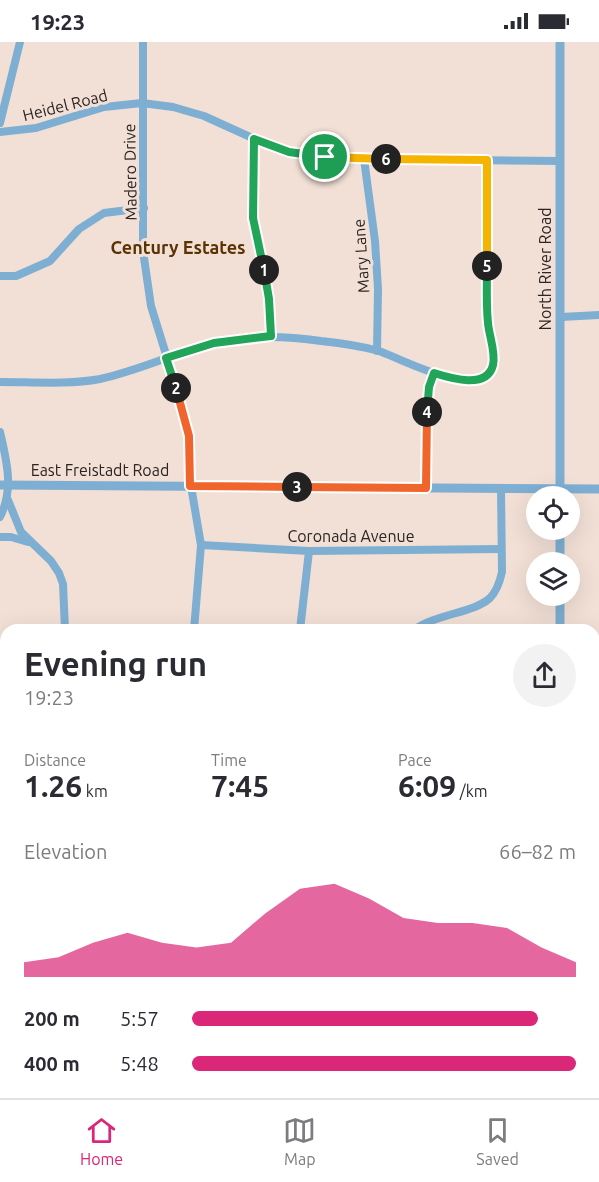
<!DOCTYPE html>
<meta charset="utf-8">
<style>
:root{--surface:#fff;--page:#f2f2f3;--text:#2b2b33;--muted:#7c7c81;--line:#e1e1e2;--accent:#db2777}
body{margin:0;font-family:Ubuntu,sans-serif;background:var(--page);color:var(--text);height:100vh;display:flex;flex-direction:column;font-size:22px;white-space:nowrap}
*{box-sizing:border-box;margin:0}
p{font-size:20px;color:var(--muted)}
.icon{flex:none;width:33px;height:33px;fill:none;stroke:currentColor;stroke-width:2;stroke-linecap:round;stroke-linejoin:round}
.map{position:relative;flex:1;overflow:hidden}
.side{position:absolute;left:0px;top:582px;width:600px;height:474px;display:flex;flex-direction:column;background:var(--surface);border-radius:18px 18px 0 0;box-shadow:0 6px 24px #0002}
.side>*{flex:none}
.controls{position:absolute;left:526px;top:444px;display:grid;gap:12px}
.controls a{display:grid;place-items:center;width:54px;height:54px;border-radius:50%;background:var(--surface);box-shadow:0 6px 24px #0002;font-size:30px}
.pin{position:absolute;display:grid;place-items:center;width:51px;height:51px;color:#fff;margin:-26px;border:3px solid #fff;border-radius:50%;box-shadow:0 2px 6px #0007}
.km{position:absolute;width:30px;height:30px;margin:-15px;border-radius:50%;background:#222;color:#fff;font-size:16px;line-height:30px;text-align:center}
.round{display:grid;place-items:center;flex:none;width:63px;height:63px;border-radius:32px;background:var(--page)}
.summary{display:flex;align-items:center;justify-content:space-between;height:102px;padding:0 24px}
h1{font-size:33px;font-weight:600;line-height:45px}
.metrics{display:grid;grid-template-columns:repeat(3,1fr);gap:9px;height:102px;padding:6px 24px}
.metrics div{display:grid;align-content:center}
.metrics b{font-size:30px;font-weight:600}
.metrics small{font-size:16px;font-weight:400}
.metrics p{font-size:16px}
.chart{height:168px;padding:12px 24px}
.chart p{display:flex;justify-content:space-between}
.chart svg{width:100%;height:108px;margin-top:6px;fill:var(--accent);opacity:.7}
ul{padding:0 24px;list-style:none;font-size:20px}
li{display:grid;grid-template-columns:96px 72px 1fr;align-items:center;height:45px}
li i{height:15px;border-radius:8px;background:var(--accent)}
.status{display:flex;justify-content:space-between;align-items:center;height:42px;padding:0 30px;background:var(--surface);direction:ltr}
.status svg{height:16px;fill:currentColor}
.tab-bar{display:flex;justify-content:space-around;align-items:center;height:84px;border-top:2px solid var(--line);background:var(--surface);font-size:16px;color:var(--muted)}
.tab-bar a{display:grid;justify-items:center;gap:3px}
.tab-bar .on{color:var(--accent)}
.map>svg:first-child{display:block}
.park{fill:#9acca8}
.water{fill:url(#water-rules)}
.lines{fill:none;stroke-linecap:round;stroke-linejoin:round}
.minor{stroke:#7eafd3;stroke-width:8}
.tertiary{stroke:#7eafd3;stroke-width:9}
.split-1-casing{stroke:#fff;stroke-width:12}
.split-2-casing{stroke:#fff;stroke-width:12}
.split-3-casing{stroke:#fff;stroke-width:12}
.split-4-casing{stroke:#fff;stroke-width:12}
.split-5-casing{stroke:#fff;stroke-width:12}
.split-6-casing{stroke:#fff;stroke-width:12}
.split-7-casing{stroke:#fff;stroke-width:12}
.split-1{stroke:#22a559;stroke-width:8}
.split-2{stroke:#22a559;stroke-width:8}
.split-3{stroke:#f0652b;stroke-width:8}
.split-4{stroke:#f0652b;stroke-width:8}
.split-5{stroke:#22a559;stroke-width:8}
.split-6{stroke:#f5b400;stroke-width:8}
.split-7{stroke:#f5b400;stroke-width:8}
.labels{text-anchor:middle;stroke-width:6;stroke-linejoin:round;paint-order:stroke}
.street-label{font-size:16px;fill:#2b2421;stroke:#f2e0d6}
.neighbourhood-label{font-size:18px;font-weight:bold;fill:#5a3303;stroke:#f2e0d6}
</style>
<div class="status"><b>19:23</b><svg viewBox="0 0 49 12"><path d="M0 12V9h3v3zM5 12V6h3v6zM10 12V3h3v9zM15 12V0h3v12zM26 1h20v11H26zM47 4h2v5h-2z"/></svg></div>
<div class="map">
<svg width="599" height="1056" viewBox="0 0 599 1056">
<defs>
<pattern id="water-rules" width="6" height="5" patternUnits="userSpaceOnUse" patternTransform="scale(1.5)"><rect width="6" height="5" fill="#46a9cb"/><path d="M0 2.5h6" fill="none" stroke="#3b89a4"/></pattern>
</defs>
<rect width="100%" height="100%" fill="#f2e0d6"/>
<path class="park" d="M599,817v172h-5v-168z"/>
<g class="water">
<path d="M594,710l5,1v106l-5,4z"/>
<path d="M6,884v119l-6,6v-124z"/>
</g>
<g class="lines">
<g class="minor">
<path d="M143,0v209l8,55 31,100 7,31 2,49 10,59 -7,85"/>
<path d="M0,81l20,-81"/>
<path d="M0,90l36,-4 68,-21 38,-4 31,4 31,9 68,31 41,9 51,3 196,2"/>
<path d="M254,97l-1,79 16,81 2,37"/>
<path d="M364,117l11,82 3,48 -1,62"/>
<path d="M0,234h16l34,-15 29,-32 25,-16 40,-5"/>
<path d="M561,275l38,-2"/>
<path d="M0,340c33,0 67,3 100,-3 38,-8 75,-26 113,-36 34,-8 73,-7 108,-2 19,2 40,5 58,10 23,8 104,53 114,12l-5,-43 -1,-160"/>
<path d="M0,390c7,30 14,57 0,85"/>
<path d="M426,446l1,-89 7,-26"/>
<path d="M8,458l13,32 30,29 8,12 4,11 2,46"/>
<path d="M0,495h11l17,5"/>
<path d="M201,503l108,6 192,-2"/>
<path d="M300,588l9,-79"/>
<path d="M414,588c21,-16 60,-17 76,-32 7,-7 10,-17 12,-26l-1,-82"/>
<path d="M0,744l6,-1"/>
<path d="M594,989h5"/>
<path d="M203,1050v6"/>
<path d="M321,1050v6"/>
<path d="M434,1050v6"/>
</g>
<g class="tertiary">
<path d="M560,0v454"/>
<path d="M0,443l599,4"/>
<path d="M560,488v32"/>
<path d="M560,554v34"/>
<path d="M560,1050v6"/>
</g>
</g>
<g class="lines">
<defs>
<path id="split-1" d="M264,228l-11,-52 1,-79 35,13 36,5"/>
<path id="split-2" d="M176,346l-10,-30 48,-15 57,-7 -2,-37 -5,-29"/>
<path id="split-3" d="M176,346l13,48 1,50 107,1"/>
<path id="split-4" d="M297,445l129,1 1,-76"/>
<path id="split-5" d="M427,370l2,-25 5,-14c16,5 53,17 59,-8 3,-13 -4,-29 -5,-42 -2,-19 -1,-39 -1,-57"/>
<path id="split-6" d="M386,117l101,1v106"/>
<path id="split-7" d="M325,115l61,2"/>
</defs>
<use href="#split-1" class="split-1-casing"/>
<use href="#split-2" class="split-2-casing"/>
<use href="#split-3" class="split-3-casing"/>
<use href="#split-4" class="split-4-casing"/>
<use href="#split-5" class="split-5-casing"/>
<use href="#split-6" class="split-6-casing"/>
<use href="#split-7" class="split-7-casing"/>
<use href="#split-1" class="split-1"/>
<use href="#split-2" class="split-2"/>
<use href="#split-3" class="split-3"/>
<use href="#split-4" class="split-4"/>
<use href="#split-5" class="split-5"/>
<use href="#split-6" class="split-6"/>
<use href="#split-7" class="split-7"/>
</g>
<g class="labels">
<g class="street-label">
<text transform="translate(65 63) rotate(-14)" y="6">Heidel Road</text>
<text transform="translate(130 130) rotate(-91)" y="6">Madero Drive</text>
<text transform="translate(361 214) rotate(-94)" y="6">Mary Lane</text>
<text transform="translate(545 227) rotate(-90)" y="6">North River Road</text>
<text x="100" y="434">East Freistadt Road</text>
<text x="351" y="500">Coronada Avenue</text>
</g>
<g class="neighbourhood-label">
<text x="178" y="212">Century Estates</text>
</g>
</g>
</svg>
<div class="controls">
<a><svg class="icon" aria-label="locate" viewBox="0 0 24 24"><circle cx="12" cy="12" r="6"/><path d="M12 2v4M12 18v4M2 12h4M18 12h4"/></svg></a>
<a><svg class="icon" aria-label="layers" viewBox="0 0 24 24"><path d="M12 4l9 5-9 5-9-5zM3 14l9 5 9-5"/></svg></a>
</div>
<div class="pin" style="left:325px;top:115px;background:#1e9e55"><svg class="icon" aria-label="arrive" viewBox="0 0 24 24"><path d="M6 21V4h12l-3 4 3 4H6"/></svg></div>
<b class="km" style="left:264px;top:228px">1</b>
<b class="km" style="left:176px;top:346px">2</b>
<b class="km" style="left:297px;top:445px">3</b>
<b class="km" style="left:427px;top:370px">4</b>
<b class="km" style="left:487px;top:224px">5</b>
<b class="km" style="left:386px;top:117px">6</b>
<section class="side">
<div class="summary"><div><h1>Evening run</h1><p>19:23</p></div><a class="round"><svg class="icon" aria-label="share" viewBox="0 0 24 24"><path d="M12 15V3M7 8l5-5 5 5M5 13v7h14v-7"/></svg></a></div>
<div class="metrics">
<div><p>Distance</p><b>1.26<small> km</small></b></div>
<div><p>Time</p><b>7:45</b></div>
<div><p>Pace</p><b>6:09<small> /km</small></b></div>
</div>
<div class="chart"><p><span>Elevation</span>66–82 m</p>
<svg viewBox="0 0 160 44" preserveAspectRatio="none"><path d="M0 44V38L10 36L20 30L30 26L40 30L50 32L60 30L70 18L80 8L90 6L100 12L110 20L120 22L130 22L140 24L150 32L160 38V44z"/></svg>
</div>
<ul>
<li><b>200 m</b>5:57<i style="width:90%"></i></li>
<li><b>400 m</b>5:48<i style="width:100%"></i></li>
</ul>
</section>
</div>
<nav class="tab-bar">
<a class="on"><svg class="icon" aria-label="home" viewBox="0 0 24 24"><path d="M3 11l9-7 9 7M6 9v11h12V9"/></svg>Home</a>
<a><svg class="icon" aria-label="map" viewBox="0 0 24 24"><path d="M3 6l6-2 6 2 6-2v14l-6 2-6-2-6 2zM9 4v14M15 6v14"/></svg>Map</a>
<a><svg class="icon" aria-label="saved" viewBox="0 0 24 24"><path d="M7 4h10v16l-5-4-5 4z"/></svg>Saved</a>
</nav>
